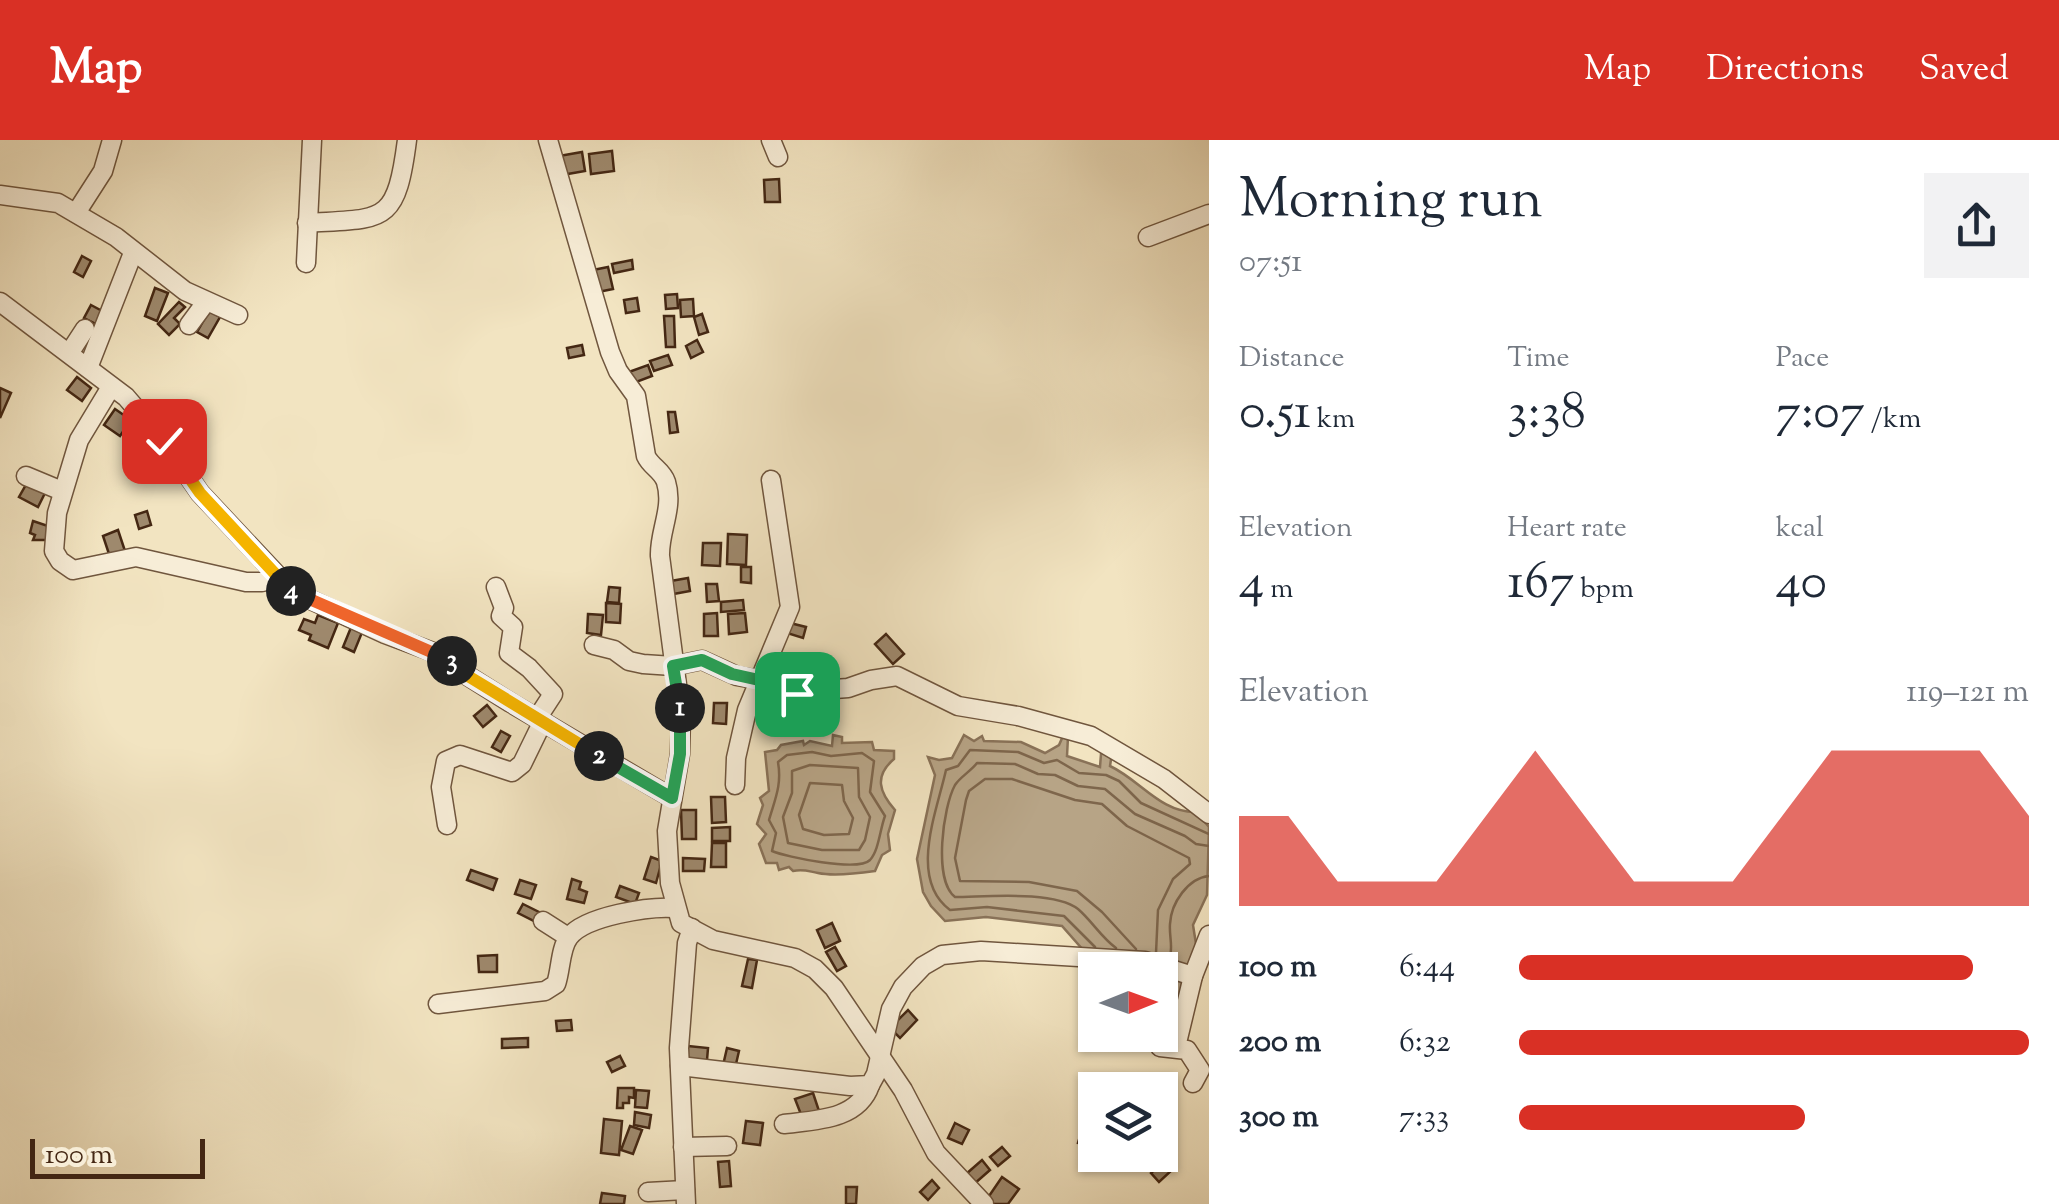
<!DOCTYPE html>
<meta charset="utf-8">
<style>
:root{--surface:#fff;--page:#f2f2f3;--text:#1f2937;--muted:#747a83;--accent:#d93025}
body{margin:0;font-family:"Sorts Mill Goudy",serif;background:var(--page);color:var(--text);height:100vh;display:flex;flex-direction:column;font-size:38px;white-space:nowrap}
*{box-sizing:border-box;margin:0}
p{font-size:32px;color:var(--muted)}
.icon{flex:none;width:55px;height:55px;fill:none;stroke:currentColor;stroke-width:2;stroke-linecap:round;stroke-linejoin:round}
.map{position:relative;flex:1;overflow:hidden}
.drawer{display:flex;flex-direction:column;background:var(--surface);width:850px}
.drawer>*{flex:none}
.needle{width:65px;rotate:89deg}
.controls{position:absolute;left:1078px;top:812px;display:grid;gap:20px}
.controls a{display:grid;place-items:center;width:100px;height:100px;border-radius:0px;background:var(--surface);box-shadow:0 2px 8px #0004;font-size:50px}
.scale{position:absolute;left:30px;bottom:25px;width:175px;box-sizing:border-box;padding-left:10px;border:5px solid #442713;border-top:0;font-size:28px;line-height:35px;white-space:nowrap;color:#442713;-webkit-text-stroke:8px #f7edd7;paint-order:stroke}
.pin{position:absolute;display:grid;place-items:center;width:85px;height:85px;color:#fff;margin:-42px;border-radius:20px;box-shadow:0 5px 15px #0006}
.km{position:absolute;width:50px;height:50px;margin:-25px;border-radius:50%;background:#222;color:#fff;font-size:28px;line-height:50px;text-align:center}
.round{display:grid;place-items:center;flex:none;width:105px;height:105px;border-radius:0px;background:var(--page)}
.overview{display:flex;align-items:center;justify-content:space-between;height:170px;padding:0 30px}
h1{font-size:55px;font-weight:600;line-height:75px}
.stats{display:grid;grid-template-columns:repeat(3,1fr);gap:15px;height:170px;padding:10px 30px}
.stats div{display:grid;align-content:center}
.stats b{font-size:50px;font-weight:600}
.stats small{font-size:28px;font-weight:400}
.stats p{font-size:28px}
.chart{height:280px;padding:20px 30px}
.chart p{display:flex;justify-content:space-between}
.chart svg{width:100%;height:180px;margin-top:10px;fill:var(--accent);opacity:.7}
ul{padding:0 30px;list-style:none;font-size:32px}
li{display:grid;grid-template-columns:160px 120px 1fr;align-items:center;height:75px}
li i{height:25px;border-radius:12px;background:var(--accent)}
header{display:flex;align-items:center;gap:60px;box-sizing:border-box;height:140px;padding:0 50px;background:var(--accent);color:#fff}
header strong{font-size:48px}
nav{display:flex;gap:55px;margin-inline-start:auto;font-size:35px}
main{display:flex;flex:1;min-height:0}
.map>svg:first-child{display:block}
.water{fill:#b7a486;stroke:#897258;stroke-width:2.5}
.lines{fill:none;stroke-linecap:round;stroke-linejoin:round}
.shore{stroke:#7e664c;stroke-width:2.5}
.building{fill:#9e896d;stroke:#442713;stroke-width:2.5}
.minor-casing{stroke:#70563e;stroke-width:21}
.minor{stroke:#f7edd7;stroke-width:18}
.split-1-casing{stroke:#fff;stroke-width:20}
.split-2-casing{stroke:#fff;stroke-width:20}
.split-3-casing{stroke:#fff;stroke-width:20}
.split-4-casing{stroke:#fff;stroke-width:20}
.split-5-casing{stroke:#fff;stroke-width:20}
.split-1{stroke:#22a559;stroke-width:12}
.split-2{stroke:#22a559;stroke-width:12}
.split-3{stroke:#f5b400;stroke-width:12}
.split-4{stroke:#f0652b;stroke-width:12}
.split-5{stroke:#f5b400;stroke-width:12}
</style>
<header>
<strong>Map</strong>
<nav><a>Map</a><a>Directions</a><a>Saved</a></nav>
</header>
<main>
<div class="map">
<svg width="1209" height="1064" viewBox="0 0 1209 1064">
<rect width="100%" height="100%" fill="#f2e4c1"/>
<filter id="stains"><feTurbulence type="fractalNoise" baseFrequency=".002" numOctaves="4"/><feColorMatrix values="0 0 0 0 .2 0 0 0 0 .09 0 0 0 0 .02 0 0 0 .5 -.17"/></filter>
<radialGradient id="worn" r=".72"><stop offset=".6" stop-color="#630" stop-opacity="0"/><stop offset="1" stop-color="#630" stop-opacity=".3"/></radialGradient>
<g class="water">
<path d="M833,595l9,2v6l30,-1 2,8 20,1v8c-20,17 -15,33 1,51l-7,24 2,16 -8,5 -7,16c-14,2 -43,5 -57,2 -11,-2 -14,-4 -25,-2l-4,-4 -10,3 -2,-7h-11l-7,-19 7,-10 -9,-10 6,-19 -3,-7 9,-7 -4,-39 12,-2 4,-5 22,-4 1,4 6,-4 22,5z"/>
<path d="M964,595l10,6 8,-5 2,5 37,1 24,11 14,-8 4,-9 5,1 -1,19 33,11 1,-13 11,-1 -2,13c30,14 51,47 86,46l13,15 -2,68 -14,30 3,19 -6,26 -10,25 -20,5v-30h-51l-24,-18 -23,-26 -76,-9 -41,4 -14,-15 -8,-14 -6,-33 18,-84 -7,-18 11,3 13,-2z"/>
</g>
<g class="lines">
<g class="shore">
<path d="M812,612l19,4 31,-3 12,8 -4,31 15,24c-5,13 -6,34 -15,44 -12,12 -84,-3 -98,-9l4,-18 -7,-13c6,-21 13,-35 9,-58l9,-7z"/>
<path d="M810,625l48,3 1,29 11,20 -5,23 -6,10h-37l-34,-7 -5,-26 9,-24v-22z"/>
<path d="M810,643l32,2 2,16 9,17 -4,16 -25,1 -21,-6 -4,-14z"/>
<path d="M1095,807l-31,-31 -77,-9 -37,3c-42,-31 -13,-99 -4,-140l12,-4 12,-16 48,2 26,11 13,-3 22,13 27,2 13,6 22,22 68,31"/>
<path d="M1116,808c-15,-11 -24,-27 -38,-39 -25,-19 -93,-12 -123,-12 -22,-17 -12,-90 0,-112 5,-8 16,-14 22,-22l38,1 23,10 17,1 23,11 27,3 30,25 50,22 11,8 13,2"/>
<path d="M1136,809l-34,-37 -25,-21 -48,-9 -69,-1 -5,-23 11,-58 3,-9 16,-12h27l63,21 27,4 25,22 62,32 1,6 -17,15 -15,31 -2,43"/>
<path d="M1170,817c3,-12 -1,-21 0,-33 1,-21 18,-46 39,-48"/>
</g>
</g>
<g class="building">
<path d="M612,11l2,20 -23,3 -2,-20z"/>
<path d="M582,12l3,19 -23,4 -3,-19z"/>
<path d="M779,39l1,23h-15l-1,-22z"/>
<path d="M82,116l9,5 -8,16 -9,-5z"/>
<path d="M632,120l1,9 -19,4 -2,-9z"/>
<path d="M608,127l5,22 -15,3 -5,-22z"/>
<path d="M155,148l13,5 -11,28 -12,-5z"/>
<path d="M677,154l1,14 -12,1 -1,-14z"/>
<path d="M637,158l2,13 -13,2 -2,-13z"/>
<path d="M693,159l1,17 -13,1 -1,-17z"/>
<path d="M179,162l6,5 -11,11 6,6 -11,11 -11,-11z"/>
<path d="M91,165l13,7 -6,13 -14,-7z"/>
<path d="M209,171l11,6 -12,21 -11,-6z"/>
<path d="M702,174l6,18 -9,3 -5,-18z"/>
<path d="M664,176h10l1,31h-9z"/>
<path d="M697,200l6,12 -12,6 -5,-12z"/>
<path d="M582,205l2,10 -15,3 -2,-10z"/>
<path d="M668,215l4,10 -18,6 -4,-10z"/>
<path d="M648,225l4,11 -21,8 -5,-11z"/>
<path d="M77,237l14,11 -9,13 -15,-11z"/>
<path d="M0,248l11,5 -11,25z"/>
<path d="M115,269l16,11 -11,16 -16,-11z"/>
<path d="M668,272h7l3,20 -8,1z"/>
<path d="M27,343l18,10 -7,14 -19,-10z"/>
<path d="M147,371l4,14 -12,4 -4,-14z"/>
<path d="M33,381l18,6 -4,13h-14l2,-5 -5,-2z"/>
<path d="M118,390l9,27 -15,6 -9,-27z"/>
<path d="M728,394l19,1 -1,30 -19,-1z"/>
<path d="M703,403h18l-1,23 -18,-1z"/>
<path d="M741,427h10v16l-10,-1z"/>
<path d="M688,438l2,13 -22,4 -3,-13z"/>
<path d="M706,444h11l2,17 -12,1z"/>
<path d="M609,447l11,1 -1,15 -12,-1z"/>
<path d="M743,460l1,10 -23,2v-10z"/>
<path d="M606,463l15,1 -1,19 -14,-1z"/>
<path d="M717,473l1,23h-14v-22z"/>
<path d="M745,473l2,19 -18,2 -1,-20z"/>
<path d="M588,474l15,1 -2,20 -14,-2z"/>
<path d="M318,475l20,8 -10,25 -19,-8 2,-5 -12,-5 5,-11 11,4z"/>
<path d="M790,483l16,4 -3,11 -16,-5z"/>
<path d="M352,485l11,5 -9,22 -11,-5z"/>
<path d="M886,494l18,20 -11,10 -18,-20z"/>
<path d="M714,563h13l-1,21 -13,-1z"/>
<path d="M487,565l9,11 -13,11 -9,-11z"/>
<path d="M501,591l9,5 -9,16 -9,-5z"/>
<path d="M711,657h14l1,25 -14,1z"/>
<path d="M681,670h15v29h-14z"/>
<path d="M730,687v14h-18v-13z"/>
<path d="M712,703h14v24h-15z"/>
<path d="M651,717l11,4 -6,22 -12,-4z"/>
<path d="M683,718l22,1 -1,12h-21z"/>
<path d="M471,730l26,9 -4,11 -26,-10z"/>
<path d="M572,739l9,3 -2,7 8,3 -3,11 -17,-4z"/>
<path d="M520,740l16,5 -5,14 -16,-5z"/>
<path d="M620,746l19,7 -4,11 -19,-7z"/>
<path d="M523,764l18,9 -5,9 -18,-9z"/>
<path d="M832,783l8,18 -15,7 -8,-18z"/>
<path d="M835,807l11,19 -9,5 -11,-19z"/>
<path d="M497,815v17h-18l-1,-16z"/>
<path d="M748,819l9,1 -5,28 -10,-2z"/>
<path d="M908,870l9,10 -17,18 -10,-10z"/>
<path d="M571,880l1,10 -15,1 -1,-10z"/>
<path d="M528,898v9l-26,1v-9z"/>
<path d="M688,906l20,2 -2,24 -21,-2z"/>
<path d="M727,908l12,3 -6,26 -12,-3z"/>
<path d="M620,916l5,10 -13,6 -5,-10z"/>
<path d="M618,948h16v10l-5,-1v6h-6v5h-6z"/>
<path d="M636,950l13,1 -2,17 -12,-1z"/>
<path d="M813,953l6,18 -17,6 -7,-18z"/>
<path d="M635,972l16,3 -2,13 -15,-3z"/>
<path d="M604,979l18,2 -3,34 -18,-2z"/>
<path d="M746,981l17,2 -3,22 -17,-2z"/>
<path d="M955,983l14,7 -7,14 -14,-6z"/>
<path d="M630,986l12,4 -9,24 -12,-4z"/>
<path d="M1083,986l11,3 -5,18 -11,-4z"/>
<path d="M1002,1007l8,9 -12,10 -8,-9z"/>
<path d="M982,1020l8,10 -17,15 -8,-10z"/>
<path d="M729,1021l2,25 -11,1 -2,-25z"/>
<path d="M1164,1021l8,9 -13,12 -8,-9z"/>
<path d="M1002,1037l17,12 -11,15h-15l-6,-5z"/>
<path d="M932,1040l7,8 -11,12 -8,-8z"/>
<path d="M846,1047h11l-1,17h-10z"/>
<path d="M602,1053l23,3 -1,8h-24z"/>
</g>
<g class="lines">
<defs>
<g id="minor">
<path d="M548,0l62,212 8,19 18,25 10,60c5,11 16,14 20,26 8,26 -7,49 -6,74l21,159 -1,39 -13,77 3,52 11,40 32,17 82,18 20,11 19,19 69,102 33,63 48,51"/>
<path d="M771,0l7,17"/>
<path d="M0,55l58,8 58,34 69,54 53,24"/>
<path d="M76,73l27,-42 9,-31"/>
<path d="M307,83c77,-5 89,3 100,-83"/>
<path d="M1148,97l61,-23"/>
<path d="M306,123l6,-123"/>
<path d="M0,162l126,95 38,44 36,52 79,84 8,12 98,45 64,24 19,18 43,27 161,95"/>
<path d="M189,185l17,-23"/>
<path d="M70,212l15,-23"/>
<path d="M88,228l45,-115"/>
<path d="M111,247l-32,53 -22,73 -3,38 6,10 13,9 63,-13 110,25h16l17,-5"/>
<path d="M26,336l36,15"/>
<path d="M496,447l8,21 -3,8 12,11 -4,26 20,15 24,26 -15,23"/>
<path d="M594,505l20,5 15,11 14,3 30,2 29,-6 35,16 22,4 22,13 67,-5 23,-8 26,-4 61,30 60,10 73,20 73,43 45,35"/>
<path d="M735,645l1,-27 11,-48 43,-103 -19,-127"/>
<path d="M447,685l-6,-38 5,-26 14,-6 52,17 10,-8 21,-43"/>
<path d="M543,781l25,16"/>
<path d="M438,864l107,-13 11,-7c5,-14 4,-36 13,-47 16,-21 81,-31 106,-29"/>
<path d="M1160,907l27,3 13,20 -7,13"/>
<path d="M1176,907l17,-71 16,-41"/>
<path d="M680,926l170,20 20,-1 6,-11 15,-65 12,-22 20,-21 19,-11 39,-4 164,10 48,15"/>
<path d="M784,984c32,-4 74,-4 86,-39"/>
<path d="M683,1007l44,-1"/>
<path d="M648,1052l37,-2"/>
<path d="M686,1064l-7,-156 8,-105 5,-15"/>
</g>
</defs>
<use href="#minor" class="minor-casing"/>
<use href="#minor" class="minor"/>
</g>
<g class="lines">
<defs>
<path id="split-1" d="M680,568l-7,-42 29,-6 30,14 27,6 22,13 16,1"/>
<path id="split-2" d="M599,616l73,42 8,-44v-46"/>
<path id="split-3" d="M452,521l16,15 131,80"/>
<path id="split-4" d="M291,451l161,70"/>
<path id="split-5" d="M164,301l36,52 91,98"/>
</defs>
<use href="#split-1" class="split-1-casing"/>
<use href="#split-2" class="split-2-casing"/>
<use href="#split-3" class="split-3-casing"/>
<use href="#split-4" class="split-4-casing"/>
<use href="#split-5" class="split-5-casing"/>
<use href="#split-1" class="split-1"/>
<use href="#split-2" class="split-2"/>
<use href="#split-3" class="split-3"/>
<use href="#split-4" class="split-4"/>
<use href="#split-5" class="split-5"/>
</g>
<rect width="100%" height="100%" filter="url(#stains)"/>
<rect width="100%" height="100%" fill="url(#worn)"/>
</svg>
<div class="controls">
<a><svg class="needle" viewBox="-14 -14 28 28"><path d="M0-13l5 13h-10z" fill="#e53935"/><path d="M0 13l5-13h-10z" fill="#747a83"/></svg></a>
<a><svg class="icon" aria-label="layers" viewBox="0 0 24 24"><path d="M12 4l9 5-9 5-9-5zM3 14l9 5 9-5"/></svg></a>
</div>
<div class="scale">100 m</div>
<div class="pin" style="left:797px;top:554px;background:#1e9e55"><svg class="icon" aria-label="arrive" viewBox="0 0 24 24"><path d="M6 21V4h12l-3 4 3 4H6"/></svg></div>
<div class="pin" style="left:164px;top:301px;background:#d93025"><svg class="icon" aria-label="check" viewBox="0 0 24 24"><path d="M5 12l5 5 9-10"/></svg></div>
<b class="km" style="left:680px;top:568px">1</b>
<b class="km" style="left:599px;top:616px">2</b>
<b class="km" style="left:452px;top:521px">3</b>
<b class="km" style="left:291px;top:451px">4</b>
</div>
<section class="drawer">
<div class="overview"><div><h1>Morning run</h1><p>07:51</p></div><a class="round"><svg class="icon" aria-label="share" viewBox="0 0 24 24"><path d="M12 15V3M7 8l5-5 5 5M5 13v7h14v-7"/></svg></a></div>
<div class="stats">
<div><p>Distance</p><b>0.51<small> km</small></b></div>
<div><p>Time</p><b>3:38</b></div>
<div><p>Pace</p><b>7:07<small> /km</small></b></div>
</div>
<div class="stats">
<div><p>Elevation</p><b>4<small> m</small></b></div>
<div><p>Heart rate</p><b>167<small> bpm</small></b></div>
<div><p>kcal</p><b>40</b></div>
</div>
<div class="chart"><p><span>Elevation</span>119–121 m</p>
<svg viewBox="0 0 160 44" preserveAspectRatio="none"><path d="M0 44V22L10 22L20 38L30 38L40 38L50 22L60 6L70 22L80 38L90 38L100 38L110 22L120 6L130 6L140 6L150 6L160 22V44z"/></svg>
</div>
<ul>
<li><b>100 m</b>6:44<i style="width:89%"></i></li>
<li><b>200 m</b>6:32<i style="width:100%"></i></li>
<li><b>300 m</b>7:33<i style="width:56%"></i></li>
</ul>
</section>
</main>
